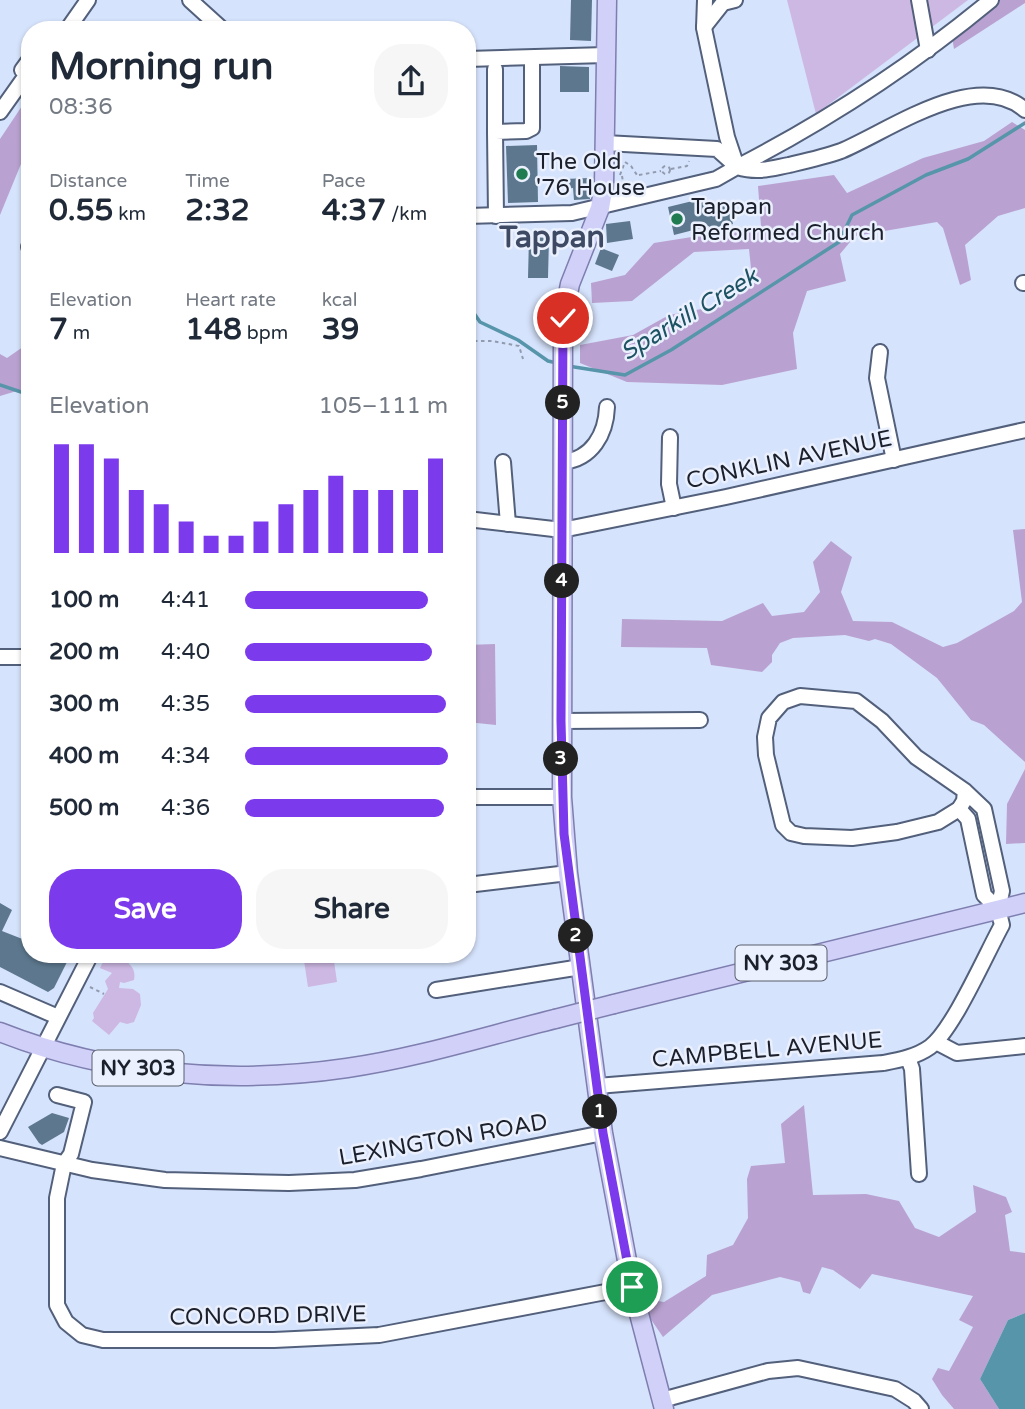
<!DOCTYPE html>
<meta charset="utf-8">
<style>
:root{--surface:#fff;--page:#f6f6f7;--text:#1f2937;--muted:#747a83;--accent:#7c3aed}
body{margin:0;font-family:"Varela Round",sans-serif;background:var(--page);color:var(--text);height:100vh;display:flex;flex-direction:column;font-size:26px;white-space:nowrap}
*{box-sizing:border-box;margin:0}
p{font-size:23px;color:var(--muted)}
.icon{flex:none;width:38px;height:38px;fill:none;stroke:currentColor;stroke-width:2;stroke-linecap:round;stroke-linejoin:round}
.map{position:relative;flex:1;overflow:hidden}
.details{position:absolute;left:21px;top:21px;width:455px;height:942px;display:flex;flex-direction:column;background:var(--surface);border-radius:28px;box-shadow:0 2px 5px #0004}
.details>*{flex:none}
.pin{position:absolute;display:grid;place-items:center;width:60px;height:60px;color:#fff;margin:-30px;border:4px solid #fff;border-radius:50%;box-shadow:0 2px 7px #0007}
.km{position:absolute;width:35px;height:35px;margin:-18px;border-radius:50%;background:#222;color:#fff;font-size:19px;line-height:35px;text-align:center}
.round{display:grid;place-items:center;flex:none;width:74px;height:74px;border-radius:28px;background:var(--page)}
.head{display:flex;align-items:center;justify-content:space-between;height:119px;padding:0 28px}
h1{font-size:38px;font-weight:700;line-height:52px}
.figures{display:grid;grid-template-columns:repeat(3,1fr);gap:10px;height:119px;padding:7px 28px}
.figures div{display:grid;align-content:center}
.figures b{font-size:30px;font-weight:700}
.figures small{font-size:19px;font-weight:400}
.figures p{font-size:19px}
.chart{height:196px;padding:14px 28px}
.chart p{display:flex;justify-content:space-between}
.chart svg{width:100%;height:126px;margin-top:7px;stroke:var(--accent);stroke-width:6}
.primary-button{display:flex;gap:14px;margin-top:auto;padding:14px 28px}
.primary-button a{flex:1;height:80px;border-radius:28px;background:var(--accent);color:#fff;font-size:28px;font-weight:700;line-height:80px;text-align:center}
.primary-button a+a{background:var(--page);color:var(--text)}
ul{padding:0 28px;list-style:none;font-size:23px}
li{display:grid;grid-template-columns:112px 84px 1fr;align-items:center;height:52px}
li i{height:18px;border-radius:9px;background:var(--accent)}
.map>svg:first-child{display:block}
.green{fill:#cdb8e3}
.forest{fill:#b9a2d1}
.water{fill:#5795aa}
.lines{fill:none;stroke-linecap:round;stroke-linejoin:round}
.stream{stroke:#5795aa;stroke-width:3.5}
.building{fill:#5d788e}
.minor-casing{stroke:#53607b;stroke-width:18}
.major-casing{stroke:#7e7eaf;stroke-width:21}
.path{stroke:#919baf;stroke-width:2;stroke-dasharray:3.5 3.5;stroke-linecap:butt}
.minor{stroke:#fff;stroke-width:14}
.major{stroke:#d1d0f9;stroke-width:18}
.major-bridge-casing{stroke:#7e7eaf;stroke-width:21;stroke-linecap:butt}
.major-bridge{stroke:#d1d0f9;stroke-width:18}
.route-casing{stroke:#fff;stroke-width:14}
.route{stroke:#7c3aed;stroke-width:9}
.poi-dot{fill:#217b50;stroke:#eaf0fd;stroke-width:2.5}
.labels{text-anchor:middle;stroke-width:5;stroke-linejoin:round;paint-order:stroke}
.shield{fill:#eaf0fd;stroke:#595e6b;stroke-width:2}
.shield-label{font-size:21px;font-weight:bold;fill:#1b202c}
.poi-label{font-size:23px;fill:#1b202c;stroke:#eaf0fd;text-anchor:start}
.street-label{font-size:23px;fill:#1b202c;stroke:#eaf0fd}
.water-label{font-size:24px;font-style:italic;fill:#1d5262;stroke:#eaf0fd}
.district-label{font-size:30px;font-weight:bold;fill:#3e4a64;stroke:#eaf0fd}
</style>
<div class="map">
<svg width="1025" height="1409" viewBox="0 0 1025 1409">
<rect width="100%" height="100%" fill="#d6e3fc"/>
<g class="green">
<path d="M787,0h181l-152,114z"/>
<path d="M107,954l16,3 -1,3c9,4 14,9 12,20l-10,3 -4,-1 -1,6 14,1 7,5 1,11 -7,17 -7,2 -7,-2 -11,13 -17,-14 2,-3 -1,-5 15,-24 -3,-8 7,-8 -12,-5z"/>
<path d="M303,954h30l4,28 -29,5z"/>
</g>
<g class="forest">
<path d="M999,0h26v3l-71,46 -2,-12z"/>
<path d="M30,94v48l-30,73v-76z"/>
<path d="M1012,122l13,8v78l-27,8 -33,29 6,35 -11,5 -17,-57 -6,-6 -82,14 -15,18 6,27 -39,10 -14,42 4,36 -75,16 -95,-3 -47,-19v-18l53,-10 36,-20 49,-9 34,-28 -3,-29 -55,3 -62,49 -40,2 -1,-20 34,-8 29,-32 107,-17 -3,-40 76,-11 13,18 76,-35 61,-17z"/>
<path d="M30,342v45l-30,9v-42l7,4z"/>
<path d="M1025,529v233l-41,-37 -13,-5 -34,-42 -46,-34 -16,-5 -6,2 -24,-6 -52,3 -13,5 -8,12v7l-10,10 -51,-7 -4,-17 -86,-1 1,-28 100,2 41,-18 9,13 32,-4 16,-20 -7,-30 18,-21 21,16 -11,35 12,29 39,1 51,25 14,-4 57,-32 8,-9 -9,-72z"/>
<path d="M495,644l1,81 -29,-3v-77z"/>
<path d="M1025,769v74l-19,1 1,-40z"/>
<path d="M804,1105l9,90 53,-1 33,7 16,27 24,9 37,-25 -3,-27 33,12 6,15 -7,3 5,36 15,2v60l-17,7 -28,59 19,30h-45l-12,-14 -10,-16 6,-11 11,3 24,-44 -14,-7 14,-24 -101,-22 -12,15 -27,-19 -11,-3 -12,27 -7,-2 -3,-10 -20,-5 -68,18 -49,42 -13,-19 -5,-19 19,3 42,-26 1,-21 26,-10 15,-27 -1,-39 4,-13 34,-3 -4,-39z"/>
</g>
<path class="water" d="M1025,1313v96h-26l-19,-30 28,-59z"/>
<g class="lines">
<g class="stream">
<path d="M467,303l13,19 38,18 30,21 9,2"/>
<path d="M568,366l57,9 46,-25 168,-108 13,-27 74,-40 42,-16 57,-36"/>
<path d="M0,385l30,10"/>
</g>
</g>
<g class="building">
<path d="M571,0h21l-1,41 -21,-1z"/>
<path d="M560,66l29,1v25h-29z"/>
<path d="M537,145l1,57 -30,1 -2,-57z"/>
<path d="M589,178l1,21 -16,1 -1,-12 -8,1v-10z"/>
<path d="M705,198l2,8 20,-5 6,23 -24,6v-4l-35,9 -6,-28z"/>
<path d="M630,221l3,18 -26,4 -1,-19z"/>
<path d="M529,237l20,1 -1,40h-20z"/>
<path d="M601,248l18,7 -7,16 -17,-7z"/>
<path d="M0,903l12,7 -10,21 28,11v12h41l-17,34 -6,4 -48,-25z"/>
<path d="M52,1113l17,5 -5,14 -22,13 -3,-2 -11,-16z"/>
</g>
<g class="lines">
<defs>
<g id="minor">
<path d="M190,0l33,30"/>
<path d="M705,0l-1,28 23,109 10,30"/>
<path d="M919,0l9,50"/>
<path d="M704,27l19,-24 12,-3"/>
<path d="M67,30l21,-30"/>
<path d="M467,59l139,-4"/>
<path d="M495,69v63"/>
<path d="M0,112l27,-38 -5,-4 8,-11"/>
<path d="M605,143l112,6 19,17"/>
<path d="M737,167c93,-48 173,-100 254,-167"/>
<path d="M467,216l105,-3 144,-34 21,-12c21,6 31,2 52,-2 17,-4 35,-8 52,-14 48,-20 135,-84 184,-41"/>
<path d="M496,216l-1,-84 31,-1 6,-3v-70"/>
<path d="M29,247h1"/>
<path d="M1023,283h2"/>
<path d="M880,352l-3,26 17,82"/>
<path d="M670,437l-1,47 5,24"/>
<path d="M503,462l5,62"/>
<path d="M563,462c29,-3 43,-28 44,-55"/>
<path d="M467,519l95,11 164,-33 299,-67"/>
<path d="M0,657h30"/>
<path d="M561,721l139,-1"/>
<path d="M467,797h95"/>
<path d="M959,809l9,10 16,76 14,14"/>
<path d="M467,885l101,-12"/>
<path d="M436,990l145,-23"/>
<path d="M0,992l58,25"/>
<path d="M936,1042l21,11 68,-7"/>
<path d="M908,1058l4,11 7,105"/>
<path d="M597,1086l286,-23c16,-3 33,-6 47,-16 23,-17 56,-93 72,-122l-4,-16 4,-18 -18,-82 -19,-18 -49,-34 -34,-36 -26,-20 -56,-5 -17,6 -14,16 -4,19 1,18 17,70 8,8 13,3 48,2 45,-6 41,-10 21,-13 5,-8 1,-10"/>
<path d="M57,1095l27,7 -13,52 -7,10 -7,34v107l9,17 16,13 21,5h171l105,-5 253,-48"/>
<path d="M0,1132l91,-178"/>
<path d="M0,1148l92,22 73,10 124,3 66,-3 66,-11 182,-36"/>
<path d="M662,1400l106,-29 30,-3 97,21 19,12 7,8"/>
</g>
<g id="major">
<path d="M607,0l-3,185 -4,23 -30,76 -7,35 -1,478 6,76 35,260 29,154 32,122"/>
<path d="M614,1004l411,-101"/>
<path d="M0,1032c109,43 231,53 347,36 70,-10 139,-32 208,-49"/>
</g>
</defs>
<use href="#minor" class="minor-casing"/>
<use href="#major" class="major-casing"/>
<g class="path">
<circle cx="666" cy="170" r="4"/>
<path d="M671,169l16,-3 2,-5"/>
<path d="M620,175l5,-13 6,4 6,9"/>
<path d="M639,175l22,-4"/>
<path d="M622,176l2,12"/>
<path d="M467,341h25l27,5 4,13"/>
<path d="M467,382l8,8 -2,5 -6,1"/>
<path d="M128,963l3,-6"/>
<path d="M90,987l14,7"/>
</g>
<use href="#minor" class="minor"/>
<use href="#major" class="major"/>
<defs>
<path id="major-bridge" d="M555,1019l59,-15"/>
</defs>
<use href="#major-bridge" class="major-bridge-casing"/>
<use href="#major-bridge" class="major-bridge"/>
</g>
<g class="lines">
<defs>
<path id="route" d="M563,318l-2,403 3,113 39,299 29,154"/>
</defs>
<use href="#route" class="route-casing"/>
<use href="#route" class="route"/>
</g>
<g class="poi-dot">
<circle cx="522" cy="174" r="7"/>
<circle cx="677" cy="219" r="7"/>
</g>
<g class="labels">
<g class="shield">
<rect x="735.5" y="945.5" width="91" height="35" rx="5"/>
<rect x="92.5" y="1050.5" width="91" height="35" rx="5"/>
</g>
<g class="shield-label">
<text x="781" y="970">NY 303</text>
<text x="138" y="1075">NY 303</text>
</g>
<g class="poi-label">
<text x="536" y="169">The Old<tspan x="536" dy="26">'76 House</tspan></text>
<text x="691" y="214">Tappan<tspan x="691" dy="26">Reformed Church</tspan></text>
</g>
<g class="street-label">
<text transform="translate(789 459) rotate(-12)" y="8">CONKLIN AVENUE</text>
<text transform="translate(767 1049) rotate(-5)" y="8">CAMPBELL AVENUE</text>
<text transform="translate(443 1139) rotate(-10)" y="8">LEXINGTON ROAD</text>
<text transform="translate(268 1315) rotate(-1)" y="8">CONCORD DRIVE</text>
</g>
<g class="water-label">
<text transform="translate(689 314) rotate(-31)" y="8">Sparkill Creek</text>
</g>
<g class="district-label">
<text x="552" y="247">Tappan</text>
</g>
</g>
</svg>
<div class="pin" style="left:632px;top:1287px;background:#1e9e55"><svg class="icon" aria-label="arrive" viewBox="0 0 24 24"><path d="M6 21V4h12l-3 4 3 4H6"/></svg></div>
<div class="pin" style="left:563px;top:318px;background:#d93025"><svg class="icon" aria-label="check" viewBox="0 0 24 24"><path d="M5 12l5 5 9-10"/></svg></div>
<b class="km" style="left:600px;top:1112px">1</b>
<b class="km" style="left:576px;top:936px">2</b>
<b class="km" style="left:561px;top:759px">3</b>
<b class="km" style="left:562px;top:581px">4</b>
<b class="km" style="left:563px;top:403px">5</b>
<section class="details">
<div class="head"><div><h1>Morning run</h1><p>08:36</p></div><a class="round"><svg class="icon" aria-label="share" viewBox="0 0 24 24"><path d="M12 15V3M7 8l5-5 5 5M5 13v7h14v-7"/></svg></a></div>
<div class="figures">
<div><p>Distance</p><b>0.55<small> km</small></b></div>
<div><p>Time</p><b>2:32</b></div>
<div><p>Pace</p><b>4:37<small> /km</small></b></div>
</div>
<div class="figures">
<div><p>Elevation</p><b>7<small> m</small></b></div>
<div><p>Heart rate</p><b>148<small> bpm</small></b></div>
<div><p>kcal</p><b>39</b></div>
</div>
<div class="chart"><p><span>Elevation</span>105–111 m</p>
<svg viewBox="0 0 160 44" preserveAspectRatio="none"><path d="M5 44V6M15 44V6M25 44V11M35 44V22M45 44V27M55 44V33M65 44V38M75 44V38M85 44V33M95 44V27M105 44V22M115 44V17M125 44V22M135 44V22M145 44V22M155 44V11"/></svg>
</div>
<ul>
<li><b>100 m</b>4:41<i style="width:90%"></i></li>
<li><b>200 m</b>4:40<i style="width:92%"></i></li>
<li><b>300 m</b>4:35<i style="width:99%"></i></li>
<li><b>400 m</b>4:34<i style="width:100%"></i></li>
<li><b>500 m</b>4:36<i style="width:98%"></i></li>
</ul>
<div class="primary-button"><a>Save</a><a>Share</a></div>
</section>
</div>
